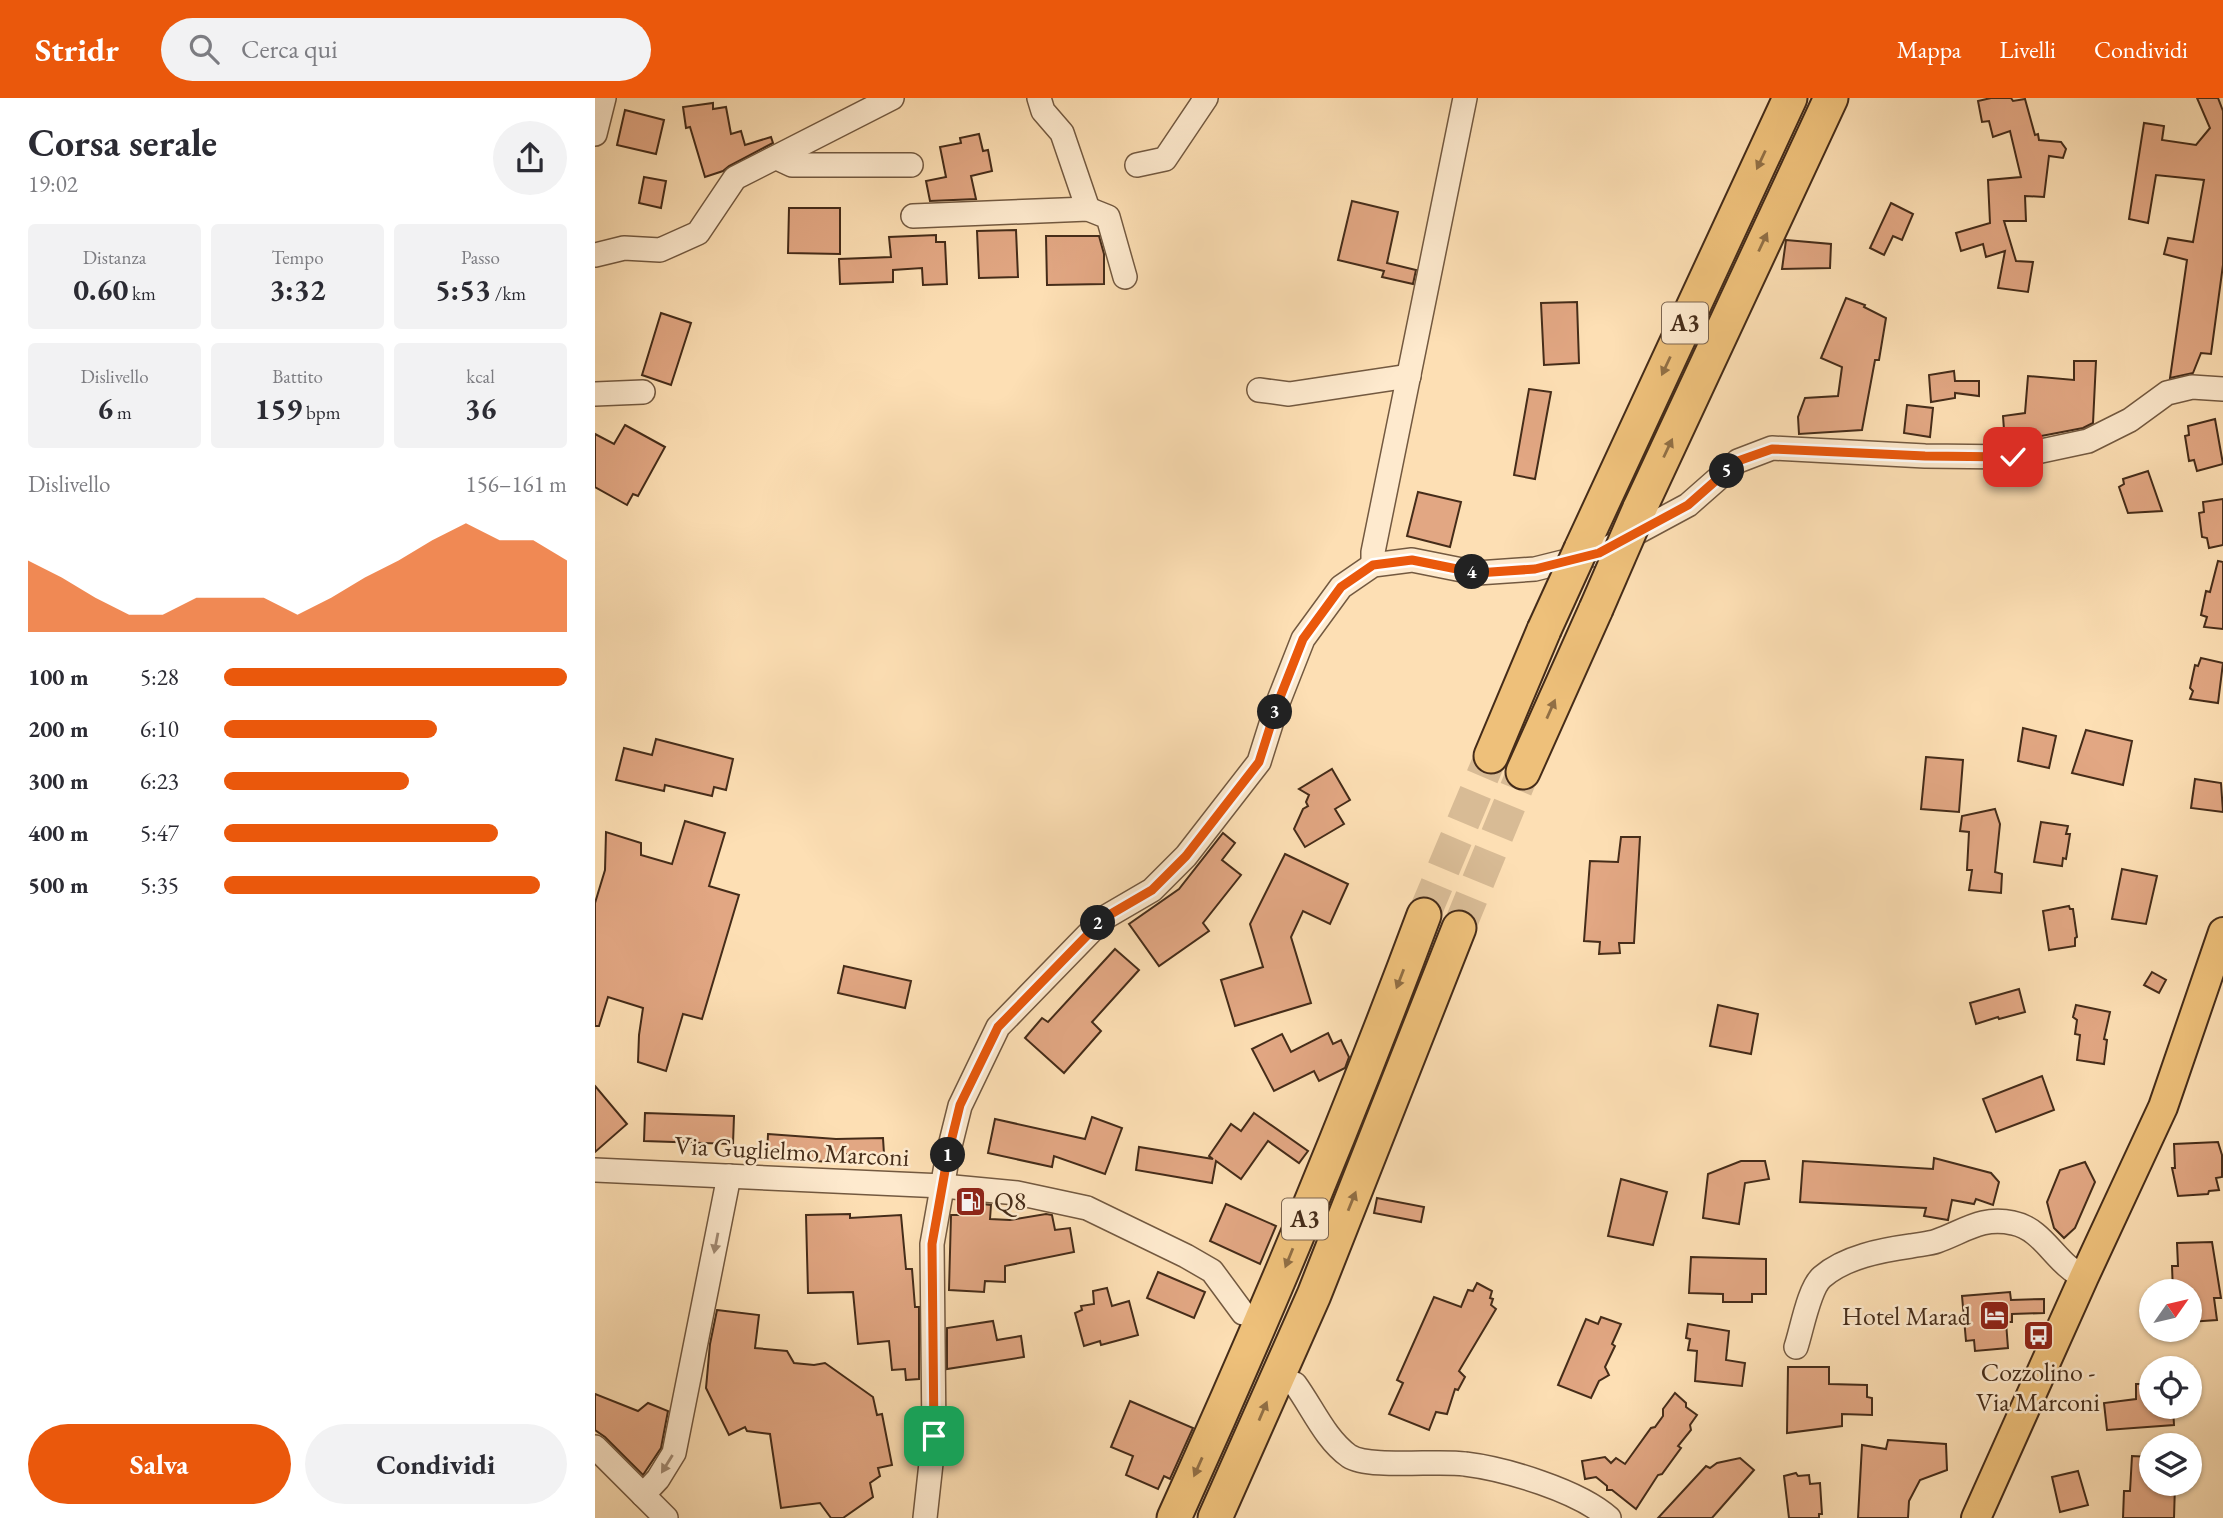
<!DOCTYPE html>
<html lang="it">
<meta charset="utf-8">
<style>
:root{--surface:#fff;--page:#f2f2f3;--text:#2b2b33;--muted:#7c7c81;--accent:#ea580c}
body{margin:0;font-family:"EB Garamond",serif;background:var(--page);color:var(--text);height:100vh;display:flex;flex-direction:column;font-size:26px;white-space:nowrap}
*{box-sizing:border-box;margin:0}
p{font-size:23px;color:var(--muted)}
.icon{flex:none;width:38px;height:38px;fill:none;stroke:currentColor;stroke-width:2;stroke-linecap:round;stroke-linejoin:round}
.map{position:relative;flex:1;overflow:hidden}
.sheet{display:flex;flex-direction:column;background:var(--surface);width:595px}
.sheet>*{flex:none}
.needle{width:46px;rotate:56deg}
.controls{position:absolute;left:1544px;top:1181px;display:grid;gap:14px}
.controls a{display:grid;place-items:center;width:63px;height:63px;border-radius:50%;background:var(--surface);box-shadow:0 2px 5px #0004;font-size:35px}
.pin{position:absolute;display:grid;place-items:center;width:60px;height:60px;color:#fff;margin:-30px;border-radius:14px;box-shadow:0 4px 10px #0006}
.km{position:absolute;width:35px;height:35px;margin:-18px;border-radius:50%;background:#222;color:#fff;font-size:19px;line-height:35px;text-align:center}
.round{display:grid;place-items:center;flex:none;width:74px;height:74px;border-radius:37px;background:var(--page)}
.head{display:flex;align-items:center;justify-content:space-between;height:119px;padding:0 28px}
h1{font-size:38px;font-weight:700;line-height:52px}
.figures{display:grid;grid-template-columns:repeat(3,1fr);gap:10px;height:119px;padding:7px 28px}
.figures div{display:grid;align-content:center;border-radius:7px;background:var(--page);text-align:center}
.figures b{font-size:30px;font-weight:700}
.figures small{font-size:19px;font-weight:400}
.figures p{font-size:19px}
.chart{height:196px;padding:14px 28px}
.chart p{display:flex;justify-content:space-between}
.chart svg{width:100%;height:126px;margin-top:7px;fill:var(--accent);opacity:.7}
.action{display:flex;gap:14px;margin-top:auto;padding:14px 28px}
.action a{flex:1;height:80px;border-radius:42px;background:var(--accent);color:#fff;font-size:28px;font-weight:700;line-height:80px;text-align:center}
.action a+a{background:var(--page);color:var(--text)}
ul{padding:0 28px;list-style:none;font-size:23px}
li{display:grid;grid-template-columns:112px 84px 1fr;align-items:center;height:52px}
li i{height:18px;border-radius:9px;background:var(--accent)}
header{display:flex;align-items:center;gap:42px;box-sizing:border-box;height:98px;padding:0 35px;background:var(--accent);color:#fff}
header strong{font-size:33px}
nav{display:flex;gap:38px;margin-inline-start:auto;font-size:24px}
.search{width:490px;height:63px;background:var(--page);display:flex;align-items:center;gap:18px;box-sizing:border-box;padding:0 24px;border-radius:38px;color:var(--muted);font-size:26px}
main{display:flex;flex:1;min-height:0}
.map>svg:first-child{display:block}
.building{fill:#e2a783;stroke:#452c19;stroke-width:2}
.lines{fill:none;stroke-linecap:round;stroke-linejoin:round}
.highway-tunnel{stroke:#d8bb95;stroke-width:33;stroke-dasharray:33 17;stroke-linecap:butt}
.minor-casing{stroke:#735940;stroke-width:26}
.major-casing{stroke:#452c19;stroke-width:32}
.highway-casing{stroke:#452c19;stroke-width:37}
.minor{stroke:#feeace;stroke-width:23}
.major{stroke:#eec07a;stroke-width:28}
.highway{stroke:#eec07a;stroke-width:33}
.highway-bridge-casing{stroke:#452c19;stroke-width:37;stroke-linecap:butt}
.highway-bridge{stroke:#eec07a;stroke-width:33}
.oneway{fill:#916f45}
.oneway2{fill:#a28b74}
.route-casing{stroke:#fff;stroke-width:14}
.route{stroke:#ea580c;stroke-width:9}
.labels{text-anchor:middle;stroke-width:5;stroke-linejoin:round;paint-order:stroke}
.shield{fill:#feeace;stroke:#7c654f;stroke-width:2}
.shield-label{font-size:24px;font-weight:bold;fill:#452c19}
.street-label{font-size:26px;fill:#452c19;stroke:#feeace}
.poi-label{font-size:26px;fill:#452c19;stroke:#feeace;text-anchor:start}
</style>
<header>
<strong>Stridr</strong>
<div class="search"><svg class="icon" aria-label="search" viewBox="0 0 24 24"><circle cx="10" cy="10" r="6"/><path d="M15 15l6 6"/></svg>Cerca qui</div>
<nav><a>Mappa</a><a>Livelli</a><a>Condividi</a></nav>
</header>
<main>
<section class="sheet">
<div class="head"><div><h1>Corsa serale</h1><p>19:02</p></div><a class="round"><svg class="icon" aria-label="share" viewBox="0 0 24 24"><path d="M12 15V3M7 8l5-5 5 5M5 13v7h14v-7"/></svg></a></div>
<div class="figures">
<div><p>Distanza</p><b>0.60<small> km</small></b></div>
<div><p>Tempo</p><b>3:32</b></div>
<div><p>Passo</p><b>5:53<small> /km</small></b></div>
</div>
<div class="figures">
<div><p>Dislivello</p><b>6<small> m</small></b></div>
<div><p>Battito</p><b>159<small> bpm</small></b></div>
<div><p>kcal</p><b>36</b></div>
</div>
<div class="chart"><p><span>Dislivello</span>156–161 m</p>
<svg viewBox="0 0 160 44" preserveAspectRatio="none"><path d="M0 44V19L10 25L20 32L30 38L40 38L50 32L60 32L70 32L80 38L90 32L100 25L110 19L120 12L130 6L140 12L150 12L160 19V44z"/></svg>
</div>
<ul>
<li><b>100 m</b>5:28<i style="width:100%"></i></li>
<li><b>200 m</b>6:10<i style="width:62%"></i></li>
<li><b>300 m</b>6:23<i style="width:54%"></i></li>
<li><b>400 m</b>5:47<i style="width:80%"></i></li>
<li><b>500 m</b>5:35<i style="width:92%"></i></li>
</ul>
<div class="action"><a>Salva</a><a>Condividi</a></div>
</section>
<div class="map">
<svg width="1628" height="1420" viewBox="0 0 1628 1420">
<rect width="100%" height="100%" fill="#fddfb4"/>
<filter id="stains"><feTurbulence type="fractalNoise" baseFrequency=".00286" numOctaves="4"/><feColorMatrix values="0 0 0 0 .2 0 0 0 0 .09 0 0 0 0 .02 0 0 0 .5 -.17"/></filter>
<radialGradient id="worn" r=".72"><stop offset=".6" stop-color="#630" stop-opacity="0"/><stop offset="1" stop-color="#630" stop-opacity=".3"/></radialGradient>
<g class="building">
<path d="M1396,0h20l2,3 12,-2 10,36 3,-1 1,6 22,2 5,7 -3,9 -14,-2 -5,41 -19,-1 1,25h-22l12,40 17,1 -5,30 -30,-4 7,-37 -19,6 -3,-13 -22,7 -5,-18 34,-10 -2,-43 33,-3 -11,-46 -17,6 -4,-16 -7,1 -4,-21z"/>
<path d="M1602,0h21l5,13v154l-12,89 -10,-1 -8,20 -23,5 17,-118 -23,-6 4,-16 25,4 11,-62 -48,-5 -8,48 -19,-4 15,-96 20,3 -2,14 34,5 14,-17z"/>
<path d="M118,5v6l13,-2 5,27 10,-3 4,14 26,-8 2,6 -44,23 -6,5 -18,6 -15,-50 -4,1 -3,-21z"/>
<path d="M30,12l39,10 -8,34 -39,-9z"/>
<path d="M384,36l4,17 5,-1 4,21 -21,5 5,23 -46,2 -4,-20 20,-4 -6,-30 21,-4 -1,-5z"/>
<path d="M49,79l22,4 -5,27 -22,-5z"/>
<path d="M757,103l46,11 -11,51 29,7 -3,14 -31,-7 2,-6 -46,-11z"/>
<path d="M1296,105l22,11 -11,26 -9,-4 -9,19 -14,-7z"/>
<path d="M194,110h51v46l-52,-1z"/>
<path d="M421,132l2,47 -39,1 -2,-47z"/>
<path d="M341,137v7h9l2,42 -24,1 -1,-17 -29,2v12l-53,2 -1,-25 52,-2 -2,-20z"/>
<path d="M451,138h53l5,18v30l-57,1z"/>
<path d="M1191,142l45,4 -1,24 -48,1z"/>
<path d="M1251,200l19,7 -1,2 22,11 -7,42h-4l-13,70 -63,4 -1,-17 7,-19 33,-2 4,-29 -21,-9z"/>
<path d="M982,204l2,61 -35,2 -3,-62z"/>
<path d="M66,215l30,10 -20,62 -29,-10z"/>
<path d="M1479,263h22l-3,62 -10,5 -78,15 -2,-27 22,-3 3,-37 46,4z"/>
<path d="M1359,273l1,10h24v15l-24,-3v5l-24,4 -2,-27z"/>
<path d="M934,291l22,3 -16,87 -21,-4z"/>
<path d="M1312,307l26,3 -3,29 -26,-4z"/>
<path d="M1620,321l8,45 -26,7 -3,-11 -5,1 -4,-25 4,-1 -1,-9z"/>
<path d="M30,327l40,22 -27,49 -5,-2 -6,11 -32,-18v-53l19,10z"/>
<path d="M1553,373l14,40 -34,2 -9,-26 5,-3 -1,-5z"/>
<path d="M823,394l43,10 -11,45 -43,-11z"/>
<path d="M1628,401v46l-14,3 -2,-10 -5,-1 -3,-24 5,-1 -1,-10z"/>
<path d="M1623,463l5,1v67l-19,-2 3,-10 -6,-2 5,-24 4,1z"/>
<path d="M1606,560l22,5 -5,40 -28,-4 3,-8 -3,-3 5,-23 3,1z"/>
<path d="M1428,630l33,8 -7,32 -31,-7z"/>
<path d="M1491,632l46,11 -9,44 -51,-12z"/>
<path d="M61,641l77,20 -7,31 -12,-3 -2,9 -47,-11 -1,6 -48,-11 8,-32 28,7z"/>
<path d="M1331,659l37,3 -4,52 -38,-3z"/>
<path d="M737,671l18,31 -15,9 9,15 -39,23 -11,-18 9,-20 5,-3 -2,-4 3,-7 -10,-6z"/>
<path d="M1600,681l26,4 2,29 -32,-4z"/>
<path d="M1400,711l5,15 -5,48 7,2 -1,19 -32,-3 3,-20h-5l2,-38 -9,-1 2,-15z"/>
<path d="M90,723l40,12 -16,53 30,9 -37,124 -19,-5 -17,57 -28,-9 1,-27 4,-27 -35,-11 -9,29h-4v-123l10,-33 1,-38 35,11v12l31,9z"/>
<path d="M1446,724l27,4 -2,8h4l-4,25 -3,-1 -1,8 -28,-4z"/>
<path d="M628,735l12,10 -13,17 19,15 -38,48 6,8 -50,35 -30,-42 50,-35z"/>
<path d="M1026,739h19l-6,106h-15l1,10 -21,1 1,-12 -16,-1 6,-80 28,1z"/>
<path d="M690,756l63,30 -18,40 -27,-13 -12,26 20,66 -76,23 -14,-46 42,-13 -13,-43z"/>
<path d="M1527,771l35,7 -11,48 -34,-5z"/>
<path d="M1474,808l1,3h3l4,28 -2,1v8l-26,4 -6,-39z"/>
<path d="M520,851l24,21 -47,52 9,9 -37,42 -39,-35 17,-20 6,4z"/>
<path d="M249,868l67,15 -6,27 -67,-15z"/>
<path d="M1557,874l14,8 -7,13 -15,-8z"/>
<path d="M1424,891l6,23 -26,7 -1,-2 -22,7 -6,-21z"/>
<path d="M1123,907l40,9 -7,40 -41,-8z"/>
<path d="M1481,907l34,7 -6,27 3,1 -3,24 -27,-4 3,-25 -5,-1 2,-14 -4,-3z"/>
<path d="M733,935l5,11 8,-4 8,17 -4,11 -26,13 -5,-10 -40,20 -22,-42 30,-15 9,18z"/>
<path d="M1447,978l12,34 -58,22 -13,-33z"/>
<path d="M0,988l32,38 -32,28z"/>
<path d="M50,1015l89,3 -1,28 -89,-3z"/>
<path d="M659,1015l54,38 -9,12 -31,-22 -27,38 -25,-18 -4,22 -76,-13 3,-23 74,12 -4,-3 22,-32 10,7z"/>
<path d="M497,1019l30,11 -17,46 -51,-18 -2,11 -64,-14 7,-34 90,20z"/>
<path d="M173,1036l68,5 47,-1 1,16h-54v8l-63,-4z"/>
<path d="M1623,1044l4,13v22l-6,1 3,12 -10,1 -1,3 -30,2 -6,-28h3l-1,-24z"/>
<path d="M1339,1060l57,15 8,9 -6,23 -17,-6 -2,5 -22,-4 -4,20 -24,-4 2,-8 -126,-6 3,-41 130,8z"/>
<path d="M1146,1063h24l4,18 -24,4 -6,41 -36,-6 5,-44z"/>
<path d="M1490,1064l10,20 -20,46 -11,10 -10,-10 -7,-26 13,-32z"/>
<path d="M1026,1081l46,13 -14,53 -45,-9z"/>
<path d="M782,1100l47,9 -3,15 -47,-9z"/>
<path d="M371,1104l25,3 -1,14 20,1 36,-6 6,1 3,15 15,-2 4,24 -69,14v16l-20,-1 -1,11 -35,-2 2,-75h15z"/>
<path d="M631,1106l50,22 -16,38 -50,-23z"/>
<path d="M255,1116v4l51,-3 5,54h6l3,38h4v72l-13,1 -1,-11 -13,1 -3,-29 -31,3 -5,-52 -45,1 -2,-78z"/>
<path d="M1617,1144l9,56h-7l3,22 -28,2v-30h-16l-1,-26h6l-1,-23z"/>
<path d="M1096,1159l75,2v35h-14v8h-29v-8l-34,-1z"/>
<path d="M563,1174l47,20 -11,26 -47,-20z"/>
<path d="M882,1185l15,8 -2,7 3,1 -2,6 5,4 -37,62 6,6 -7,13 -3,-1 -8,25 -11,-2 -7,18 -40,-16 14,-31 -6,-3 37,-83 27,10 7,-17 5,1z"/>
<path d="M512,1190l5,18 17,-5 9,34 -37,10 -1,-4 -16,5 -9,-33 7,-3 -1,-4 13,-2 -1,-13z"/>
<path d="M1415,1194l1,8 33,-1v14l-32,1v8h-6l2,26 -33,3 -1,-11 -8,1 -4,-45z"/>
<path d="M122,1212l42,5 -4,33 32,3 7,12 20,2 11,-2 48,34 4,18 5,-1 10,51 -14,3 2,8 -10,7 3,14 -30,21h-12l-11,-15 -39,5 -11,-74 -23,-3 -2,-4 -16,8 -23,-47 4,-44z"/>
<path d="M1006,1219l20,7 -9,20 3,2 -10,21 4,8 -10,6 -8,17 -33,-13 28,-66 12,5z"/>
<path d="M398,1223l4,19 24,-4 3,21 -77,12v-41z"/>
<path d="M1093,1226l41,7 -3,29 19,3 -3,23 -47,-5 2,-30 -9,-1 2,-11 -4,-1z"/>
<path d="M1193,1269h41v17l38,1v12l5,1v17l-30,-1v12l-55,7z"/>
<path d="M1541,1286h15v23h22l1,18 -67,5 -3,-27 32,-4z"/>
<path d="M1080,1295l11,10v4l11,8 -7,10 1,5 -13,16 3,2 -19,26 -4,1 -22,34 -24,-19h-5v-4l-11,-9 -11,2 -3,-18 23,-4 6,6 5,-5 9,6 26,-36 4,-1 8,-11v-7z"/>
<path d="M0,1296l43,17 10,-8 20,8 -7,37 -18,27 -38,-38 -10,-7z"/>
<path d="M535,1303l63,27 -23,51 -6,-3 -6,13 -32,-14 7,-19 -22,-9z"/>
<path d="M1293,1342l58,4 1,26 -27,10 -11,21 -1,17h-50l4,-73 24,4z"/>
<path d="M1537,1358l19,1v27h24l-1,34h-51l1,-27h6z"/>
<path d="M1145,1360l14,12 -42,48h-54l48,-52 4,2 7,-5z"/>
<path d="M1483,1373l10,34 -28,7 -8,-35z"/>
<path d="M1201,1375l2,3 11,-1 1,9 10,-1 2,31h-3v4h-30l-5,-42z"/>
</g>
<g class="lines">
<g class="highway-tunnel">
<path d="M829,817l67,-159"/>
<path d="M864,830l64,-156"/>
</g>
<defs>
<g id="minor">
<path d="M444,0l4,13 19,22 26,76"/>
<path d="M0,36l9,-36"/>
<path d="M182,60l15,7h119"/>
<path d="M542,67l28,-6 41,-61"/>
<path d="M318,118l175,-7 20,8 17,60"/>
<path d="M0,157l29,-7 36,2 38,-17 37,-55 157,-80"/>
<path d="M664,292l30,4 120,-18"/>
<path d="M0,296l48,-2"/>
<path d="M778,467v-13l92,-454"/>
<path d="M0,1072l348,16 74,7 70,15 99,48 26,15 31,42"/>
<path d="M1201,1249c6,-18 13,-59 26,-70 23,-20 60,-27 89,-31 9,-2 18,-2 26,-5 28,-10 45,-25 76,-18 31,6 43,42 71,54"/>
<path d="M700,1286c17,23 30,55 54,72 20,13 89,4 116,8 41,5 114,27 144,54"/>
<path d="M0,1349l71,71"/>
<path d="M48,1397l15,-16 16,-26 55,-277"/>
<path d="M330,1420l9,-82 -2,-192 16,-90 12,-48 38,-79 106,-109 48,-28 34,-34 73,-94 18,-57 26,-66 38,-52 32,-22 39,-5 65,13 58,-4 64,-16 89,-48 50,-44 34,-13 153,8 88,1 75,-16 42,-21 37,-27 25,-6 31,2"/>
</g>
<path id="major" d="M1381,1420l108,-241 79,-170 60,-175"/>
<g id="highway">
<path d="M1044,412l192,-412"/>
<path d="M986,451l209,-451"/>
<path d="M896,658l53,-126"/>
<path d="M928,674l73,-163"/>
<path d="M579,1420c90,-198 174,-399 250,-603"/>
<path d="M620,1420l99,-223 145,-367"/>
</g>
</defs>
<use href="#minor" class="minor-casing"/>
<use href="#major" class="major-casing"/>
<use href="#highway" class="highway-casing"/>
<use href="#minor" class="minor"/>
<use href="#major" class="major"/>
<use href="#highway" class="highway"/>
<defs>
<g id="highway-bridge">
<path d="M1001,511l43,-99"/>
<path d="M949,532l37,-81"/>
</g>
</defs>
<use href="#highway-bridge" class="highway-bridge-casing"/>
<use href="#highway-bridge" class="highway-bridge"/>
</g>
<defs><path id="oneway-solid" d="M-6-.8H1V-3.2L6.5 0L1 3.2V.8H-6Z" transform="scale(1.75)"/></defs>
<g class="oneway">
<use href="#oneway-solid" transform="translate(1166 62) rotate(115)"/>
<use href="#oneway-solid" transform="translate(1168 144) rotate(-65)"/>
<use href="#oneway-solid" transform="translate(1071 268) rotate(115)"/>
<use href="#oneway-solid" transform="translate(1073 350) rotate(-65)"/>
<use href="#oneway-solid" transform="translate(956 611) rotate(-66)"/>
<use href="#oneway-solid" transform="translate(805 881) rotate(111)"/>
<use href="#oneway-solid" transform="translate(757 1103) rotate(-68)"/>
<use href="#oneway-solid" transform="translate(694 1160) rotate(112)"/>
<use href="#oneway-solid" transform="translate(668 1313) rotate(-67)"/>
<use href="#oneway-solid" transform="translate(603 1369) rotate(114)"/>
</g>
<g class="oneway2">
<use href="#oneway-solid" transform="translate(121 1145) rotate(101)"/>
<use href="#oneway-solid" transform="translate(72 1366) rotate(122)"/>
</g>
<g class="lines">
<defs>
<path id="route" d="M339,1338l-2,-192 16,-90 12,-49 38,-78 106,-109 48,-28 34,-34 73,-94 18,-57 26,-66 38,-52 32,-22 39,-5 65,13 58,-4 64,-16 89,-48 50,-44 34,-12 153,7 88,1"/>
</defs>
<use href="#route" class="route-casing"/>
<use href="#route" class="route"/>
</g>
<defs>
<symbol id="fuel-square" viewBox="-11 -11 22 22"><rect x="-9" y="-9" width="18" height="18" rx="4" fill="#8f2418" stroke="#feeace"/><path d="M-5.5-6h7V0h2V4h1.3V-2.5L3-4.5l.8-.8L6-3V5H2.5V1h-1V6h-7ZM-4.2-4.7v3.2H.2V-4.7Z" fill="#fff"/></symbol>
<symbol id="hotel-square" viewBox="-11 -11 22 22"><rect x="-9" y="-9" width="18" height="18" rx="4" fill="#8f2418" stroke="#feeace"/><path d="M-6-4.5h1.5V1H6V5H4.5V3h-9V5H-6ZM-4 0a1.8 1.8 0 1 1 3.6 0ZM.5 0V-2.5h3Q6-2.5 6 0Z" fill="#fff"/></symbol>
<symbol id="bus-square" viewBox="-11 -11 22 22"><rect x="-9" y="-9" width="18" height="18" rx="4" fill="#8f2418" stroke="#feeace"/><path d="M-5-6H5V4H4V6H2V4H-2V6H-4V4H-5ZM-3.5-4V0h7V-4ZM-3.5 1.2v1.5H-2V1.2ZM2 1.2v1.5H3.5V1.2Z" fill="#fff"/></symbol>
</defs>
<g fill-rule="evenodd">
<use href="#fuel-square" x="358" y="1086" width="35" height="35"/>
<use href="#hotel-square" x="1382" y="1200" width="35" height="35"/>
<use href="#bus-square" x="1426" y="1220" width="35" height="35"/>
</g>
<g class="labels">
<g class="shield">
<rect x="1067" y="204.5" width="46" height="41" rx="5"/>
<rect x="687" y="1100.5" width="46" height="41" rx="5"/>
</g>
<g class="shield-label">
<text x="1090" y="233">A3</text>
<text x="710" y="1129">A3</text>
</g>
<g class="street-label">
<text transform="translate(197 1053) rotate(3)" y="9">Via Guglielmo Marconi</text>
</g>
<g class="poi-label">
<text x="399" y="1112">Q8</text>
<text x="1376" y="1227" text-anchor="end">Hotel Marad</text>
<text x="1443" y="1283" text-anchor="middle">Cozzolino -<tspan x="1443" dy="30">Via Marconi</tspan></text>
</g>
</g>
<rect width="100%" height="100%" filter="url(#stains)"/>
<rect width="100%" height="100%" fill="url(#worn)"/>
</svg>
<div class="controls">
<a><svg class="needle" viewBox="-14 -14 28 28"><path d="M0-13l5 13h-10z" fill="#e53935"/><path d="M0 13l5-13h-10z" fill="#7c7c81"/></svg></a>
<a><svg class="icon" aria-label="locate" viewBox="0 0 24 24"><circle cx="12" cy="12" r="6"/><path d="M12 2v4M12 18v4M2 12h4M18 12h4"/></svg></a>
<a><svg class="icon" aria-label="layers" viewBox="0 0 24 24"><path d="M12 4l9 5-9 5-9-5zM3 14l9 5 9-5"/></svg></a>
</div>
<div class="pin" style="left:339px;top:1338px;background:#1e9e55"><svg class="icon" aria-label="arrive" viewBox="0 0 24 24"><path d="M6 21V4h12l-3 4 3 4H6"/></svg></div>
<div class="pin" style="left:1418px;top:359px;background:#d93025"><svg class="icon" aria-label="check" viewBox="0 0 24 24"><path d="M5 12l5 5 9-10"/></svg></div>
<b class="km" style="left:353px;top:1057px">1</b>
<b class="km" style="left:503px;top:825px">2</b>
<b class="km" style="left:680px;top:614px">3</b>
<b class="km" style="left:877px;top:474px">4</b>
<b class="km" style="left:1132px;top:373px">5</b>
</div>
</main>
